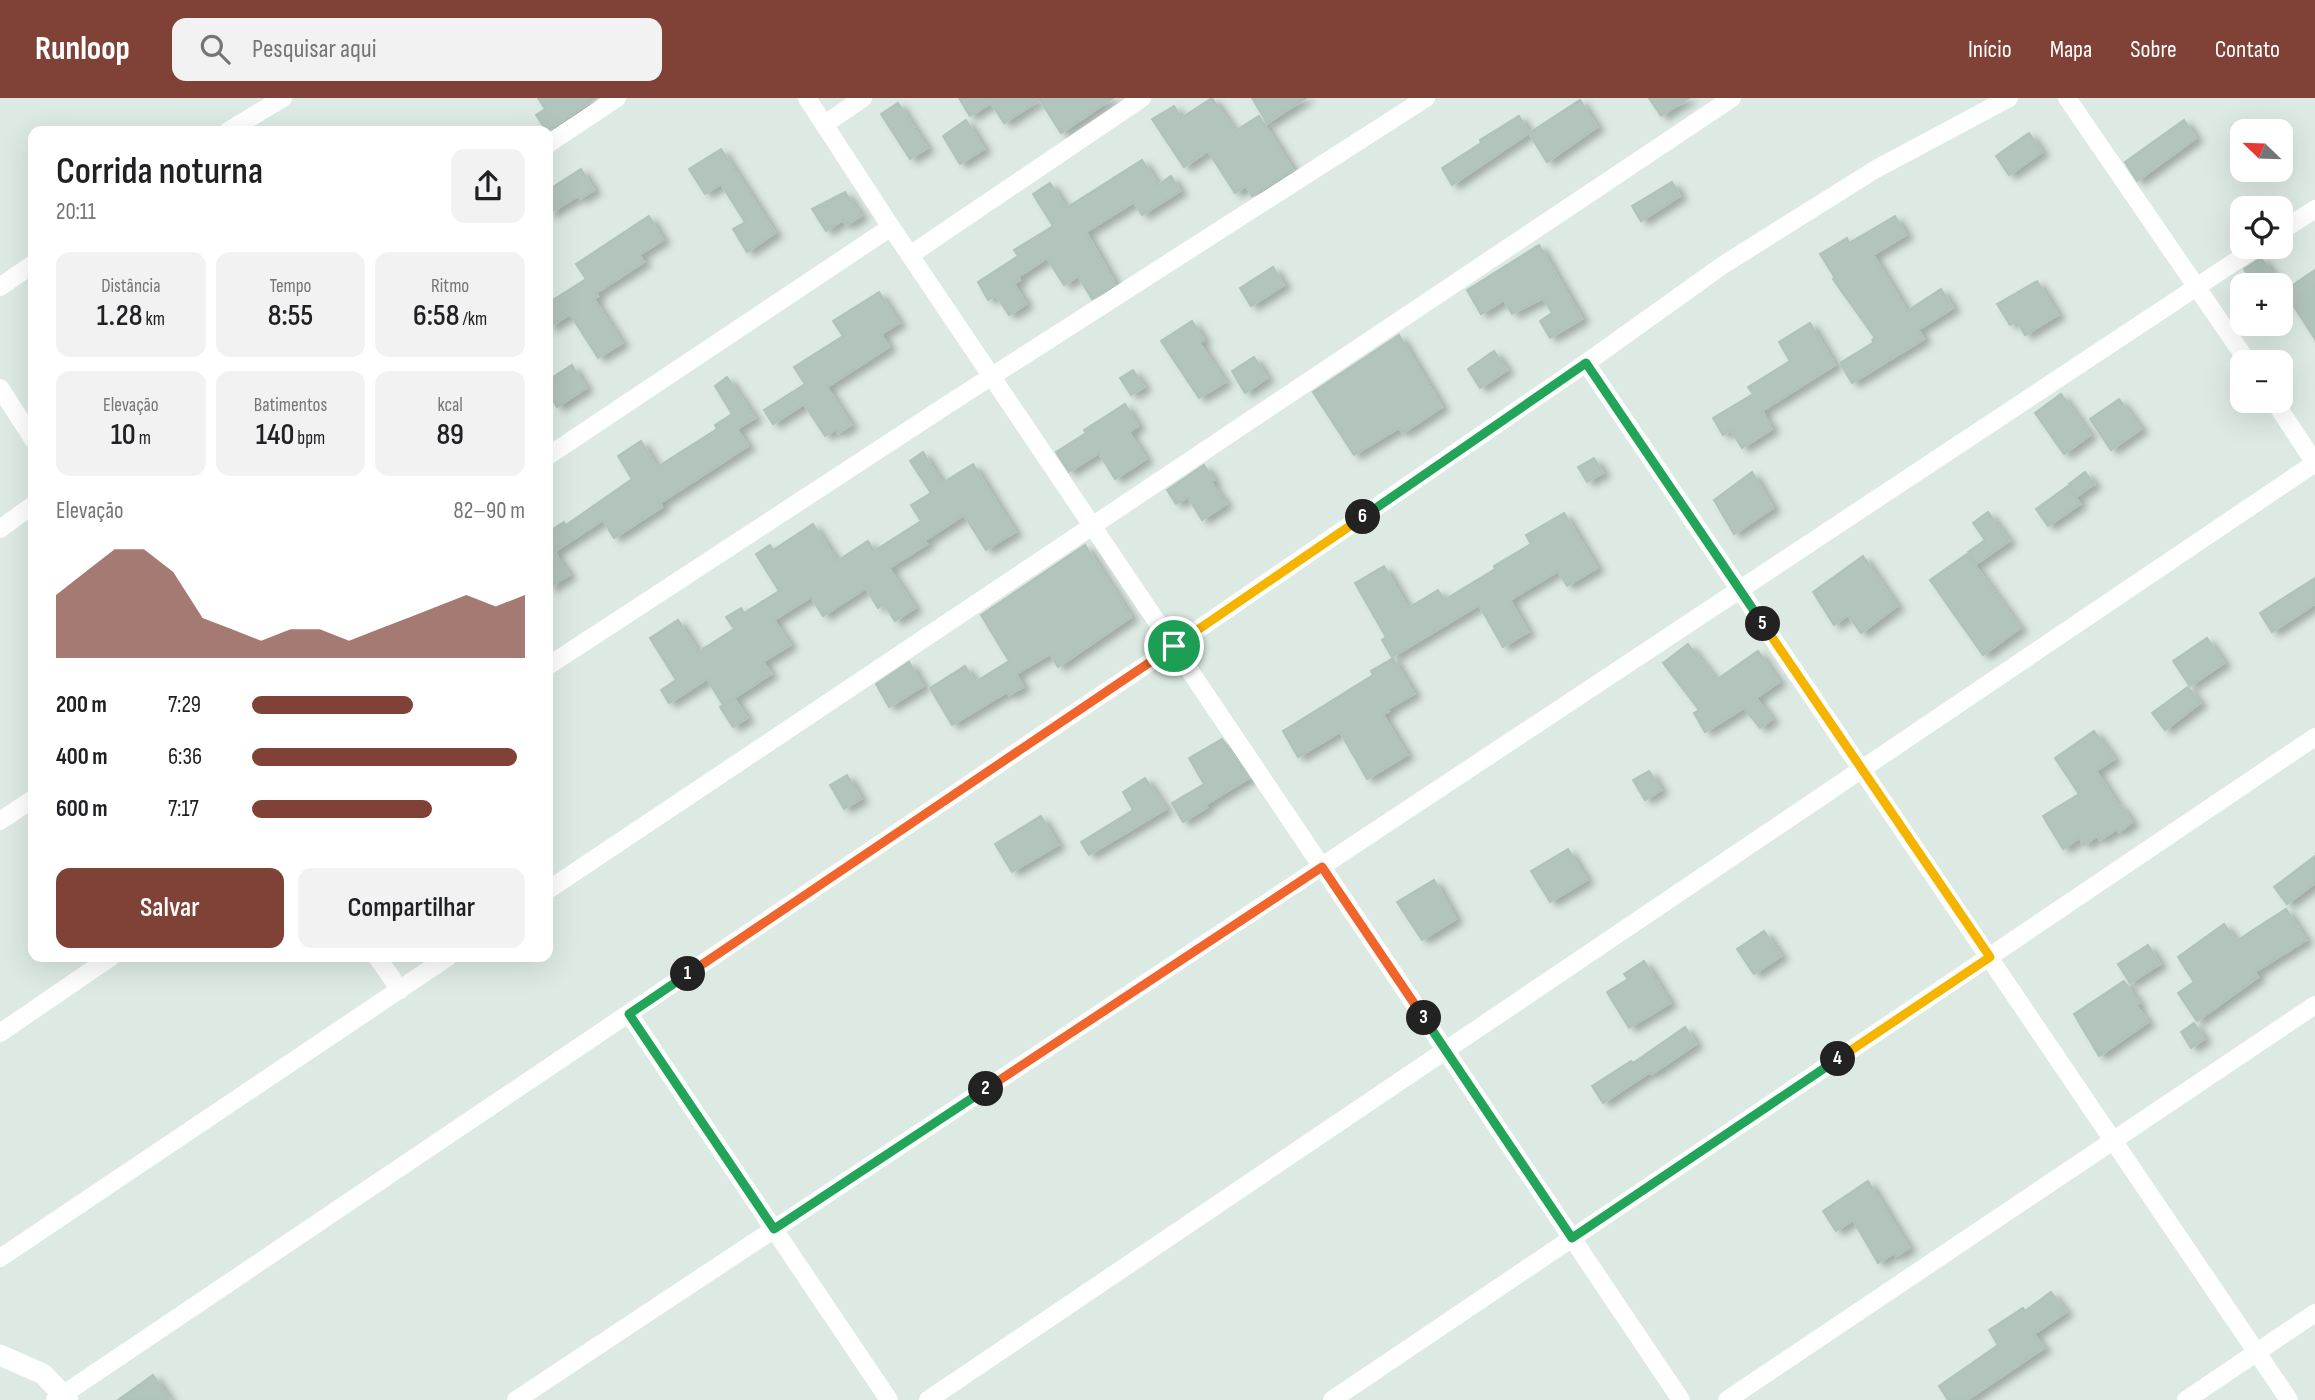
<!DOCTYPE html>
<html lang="pt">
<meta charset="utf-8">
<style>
:root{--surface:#fff;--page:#f2f2f2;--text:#202124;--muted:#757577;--accent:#804237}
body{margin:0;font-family:"Sofia Sans Condensed",sans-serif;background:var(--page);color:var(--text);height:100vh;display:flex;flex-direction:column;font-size:26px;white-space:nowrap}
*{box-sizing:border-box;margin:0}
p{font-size:23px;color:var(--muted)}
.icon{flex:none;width:38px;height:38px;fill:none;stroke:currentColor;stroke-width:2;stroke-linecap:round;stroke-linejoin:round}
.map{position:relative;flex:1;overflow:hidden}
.drawer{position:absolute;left:28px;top:28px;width:525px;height:836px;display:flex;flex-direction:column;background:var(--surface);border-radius:14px;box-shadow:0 7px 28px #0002}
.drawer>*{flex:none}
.needle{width:46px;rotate:293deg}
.fabs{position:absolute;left:2230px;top:21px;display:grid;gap:14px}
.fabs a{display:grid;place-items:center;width:63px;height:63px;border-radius:14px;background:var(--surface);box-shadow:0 7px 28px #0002;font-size:35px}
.pin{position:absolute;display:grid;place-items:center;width:60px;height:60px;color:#fff;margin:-30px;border:4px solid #fff;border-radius:50%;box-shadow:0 2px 7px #0007}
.km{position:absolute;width:35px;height:35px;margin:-18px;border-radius:50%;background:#222;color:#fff;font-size:19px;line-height:35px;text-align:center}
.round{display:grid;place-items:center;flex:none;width:74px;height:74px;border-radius:14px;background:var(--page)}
.overview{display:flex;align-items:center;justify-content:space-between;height:119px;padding:0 28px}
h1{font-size:38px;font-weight:600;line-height:52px}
.metrics{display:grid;grid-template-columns:repeat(3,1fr);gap:10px;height:119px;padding:7px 28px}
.metrics div{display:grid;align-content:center;border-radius:14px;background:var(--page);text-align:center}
.metrics b{font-size:30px;font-weight:600}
.metrics small{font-size:19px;font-weight:400}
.metrics p{font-size:19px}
.chart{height:196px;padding:14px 28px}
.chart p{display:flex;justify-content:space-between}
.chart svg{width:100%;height:126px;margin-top:7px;fill:var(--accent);opacity:.7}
.action{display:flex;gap:14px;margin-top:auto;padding:14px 28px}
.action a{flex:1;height:80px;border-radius:14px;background:var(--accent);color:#fff;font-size:28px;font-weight:600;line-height:80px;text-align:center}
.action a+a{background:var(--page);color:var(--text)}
ul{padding:0 28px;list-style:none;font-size:23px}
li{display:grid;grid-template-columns:112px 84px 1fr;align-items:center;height:52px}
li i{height:18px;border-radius:9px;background:var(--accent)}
header{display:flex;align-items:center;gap:42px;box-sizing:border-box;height:98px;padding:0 35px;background:var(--accent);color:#fff}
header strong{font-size:33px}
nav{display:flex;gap:38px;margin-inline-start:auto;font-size:24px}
.search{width:490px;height:63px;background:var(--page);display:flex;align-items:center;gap:18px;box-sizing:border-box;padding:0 24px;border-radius:14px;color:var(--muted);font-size:26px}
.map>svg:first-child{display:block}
.building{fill:#b2c4bc;stroke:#afc3b9;stroke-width:2;filter:url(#shadow)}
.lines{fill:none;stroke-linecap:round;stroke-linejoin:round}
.minor{stroke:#fff;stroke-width:18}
.tertiary{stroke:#fff;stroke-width:21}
.split-1-casing{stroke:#fff;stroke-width:14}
.split-2-casing{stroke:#fff;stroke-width:14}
.split-3-casing{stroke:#fff;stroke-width:14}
.split-4-casing{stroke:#fff;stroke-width:14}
.split-5-casing{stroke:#fff;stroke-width:14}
.split-6-casing{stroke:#fff;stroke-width:14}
.split-7-casing{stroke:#fff;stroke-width:14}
.split-1{stroke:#f0652b;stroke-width:9}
.split-2{stroke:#22a559;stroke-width:9}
.split-3{stroke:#f0652b;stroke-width:9}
.split-4{stroke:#22a559;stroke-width:9}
.split-5{stroke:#f5b400;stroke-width:9}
.split-6{stroke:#22a559;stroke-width:9}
.split-7{stroke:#f5b400;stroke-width:9}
</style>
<header>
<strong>Runloop</strong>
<div class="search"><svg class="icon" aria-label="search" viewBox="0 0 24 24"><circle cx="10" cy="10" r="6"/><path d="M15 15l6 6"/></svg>Pesquisar aqui</div>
<nav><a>Início</a><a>Mapa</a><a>Sobre</a><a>Contato</a></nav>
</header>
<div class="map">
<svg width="2315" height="1302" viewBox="0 0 2315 1302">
<defs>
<filter id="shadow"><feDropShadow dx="7" dy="4" stdDeviation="3.5" flood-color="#0004"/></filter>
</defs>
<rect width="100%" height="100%" fill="#ddeae3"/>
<g class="building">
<path d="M538,0h58l-49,33 -11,-16 9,-6z"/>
<path d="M959,0h154l-52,35 -21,-33 -36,23 -13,-20 -21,13z"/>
<path d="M1212,0l23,33 24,-15 34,54 -41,26 -6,-10 -11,7 -27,-42 -24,16 -32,-48 22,-13 7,12z"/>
<path d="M1252,0h54l-39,25z"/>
<path d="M1649,0h40l-28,18z"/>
<path d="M1580,2l17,27 -50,35 -18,-29z"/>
<path d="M898,5l29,45 -17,11 -29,-45z"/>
<path d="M1519,18l10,17 -77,52 -10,-17 39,-25 -1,-3z"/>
<path d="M966,22l18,29 -24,15 -17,-28z"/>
<path d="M2184,22l12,18 -59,43 -12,-19z"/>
<path d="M2029,35l13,19 -33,23 -13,-19z"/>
<path d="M721,51l54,84 -28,19 -14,-23 12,-7 -24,-38 -16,10 -16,-25z"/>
<path d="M1142,62l16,25 13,-9 9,15 -38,24 -8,-13 -48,30 29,52 -23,15 -14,-23 -14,9 -17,-27 -29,19 2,3 -6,4 12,20 -17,11 -13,-20 -8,5 -10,-18 40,-26 -4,-6 39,-24 -20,-32 17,-11 16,25z"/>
<path d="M581,71l13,21 -14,9 -2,-3 -30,18v-24z"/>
<path d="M1672,84l8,14 -39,25 -9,-15z"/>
<path d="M845,94l16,24 -15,9 -3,-5 -17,11 -14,-22z"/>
<path d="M649,118l14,24 -24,15 5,7 -48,31 2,3 -4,3 28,44 -24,15 -28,-44 -22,14v-25l38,-24 -10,-15z"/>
<path d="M1895,118l11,19 -33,20 34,56 34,-22 12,19 -35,22 6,9 -72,44 -12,-20 34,-21 -2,-2 3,-2 -42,-59 2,-1 -15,-24 27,-16 2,5z"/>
<path d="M1539,147l43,74 -32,19 -10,-17 12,-8 -9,-15 -31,16 -8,-14 -23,14 -14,-24z"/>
<path d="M2261,160l11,15 -18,12 -10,-16z"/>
<path d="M1273,169l11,18 -33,21 -11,-18z"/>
<path d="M2315,172v69l-31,-48z"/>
<path d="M2037,183l21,34 -33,20 -8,-14 -7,4 -13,-21z"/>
<path d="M879,194l20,31 -18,11 8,13 -62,40 24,38 -13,8 -2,-4 -11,7 -21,-32 -31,20 -9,-14 41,-26 -11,-17 49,-31 -10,-15z"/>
<path d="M1192,223l12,19 -5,2 26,40 -26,16 -38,-57z"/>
<path d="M1810,225l25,42 -73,46 10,18 -30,19 -11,-18 -8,5 -10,-17 40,-24 -5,-7 42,-26 -11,-19z"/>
<path d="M1399,237l43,72 -39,26 -4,-5 -45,27 -41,-63z"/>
<path d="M1494,253l13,19 -27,18 -12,-19z"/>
<path d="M1254,259l13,21 -22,15 -13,-22z"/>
<path d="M572,267l14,23 -29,19 -9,-15v-12z"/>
<path d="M1133,272l11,17 -13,8 -11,-17z"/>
<path d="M727,279l28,41 -18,11 11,17 -88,57 2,4 -48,31 -11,-18 -49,32 15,23 -21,13v-56l16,-10 2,3 66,-46 -14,-23 23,-15 16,26 60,-38 -2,-4 17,-11 -17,-28z"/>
<path d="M2061,296l29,41 -26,19 -29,-41z"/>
<path d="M2119,301l22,30 -30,21 -21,-31z"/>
<path d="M1125,306l13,22 -9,6 17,27 -31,20 -16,-26 -30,19 -13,-20 30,-19 -2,-3z"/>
<path d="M923,354l19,31 31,-19 42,68 -29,18 -22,-35 -40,26 3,3 -38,24 26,40 -20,13 -11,-17 -6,4 -12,-20 -43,28 -12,-19 -37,23 16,25 -27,17 8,12 -48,31 -16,-26 -38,24 -8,-13 15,-10 -26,-42 28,-18 20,32 36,-23 -8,-12 15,-9 3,5 35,-22 -23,-37 14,-9 3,5 40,-26 24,37 31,-20 6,10 47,-30 -10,-16 20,-12 -21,-32z"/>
<path d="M1594,360l9,15 -16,9 -9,-15z"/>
<path d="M1204,367l10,15 -3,2 15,22 -24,16 -14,-23 -12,7 -9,-14z"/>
<path d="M1752,374l21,36 -39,26 -20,-34z"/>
<path d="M2085,374l9,12 -17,12 -8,-12z"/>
<path d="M2068,388l12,18 -32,22 -12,-17z"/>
<path d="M1988,414l21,29 -33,23 -8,-12 17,-12 -12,-17z"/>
<path d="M1564,415l33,55 -30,18 -9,-15 -48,29 18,32 -25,15 -24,-42 -87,52 -10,-17 4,-3 -31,-54 29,-17 24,42 30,-18 6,10 51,-31 -1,-3 37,-22 -5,-9z"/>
<path d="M1085,447l46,72 -73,50 -8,-13 -34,20 7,13 -14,8 -2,-3 -55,33 -22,-37 35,-22 10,16 34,-21 -28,-46z"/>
<path d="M1967,456l53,74 -37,27 -53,-75z"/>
<path d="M1863,458l34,50 -36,27 -13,-18 -14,10 -21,-33z"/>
<path d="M2315,480v26l-43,28 -12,-19z"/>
<path d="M2207,540l17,25 -34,23 -17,-25z"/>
<path d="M1688,546l28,36 42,-29 21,31 -23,16 16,21 -12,9 -16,-20 -39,24 -11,-19 5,-3 -36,-47z"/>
<path d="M1393,560l21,36 -26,15 1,2 -6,4 24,40 -40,24 -27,-47 -42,25 -15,-26 90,-56 -2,-4z"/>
<path d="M909,564l14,24 -34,21 -13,-23z"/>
<path d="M2188,589l12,16 -35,27 -13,-17z"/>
<path d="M734,600l13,20 -14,9 -13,-20z"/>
<path d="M2094,633l20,28 -18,12 24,37 1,-2 11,16 -13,10 -2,-3 -17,11 -3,-4 -13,9 -5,-7 -16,11 -20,-33 36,-22 -24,-36z"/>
<path d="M1222,641l27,39 -44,27 2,2 -24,15 -11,-19 32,-19 -15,-26z"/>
<path d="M1649,673l12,19 -16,10 -12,-20z"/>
<path d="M847,677l14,24 -17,10 -14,-24z"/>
<path d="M1145,680l21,31 -77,46 -8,-13 52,-32 -10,-18z"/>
<path d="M1041,718l17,29 -46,27 -17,-28z"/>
<path d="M1568,751l19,31 -37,22 -19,-31z"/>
<path d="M2315,758v27l-28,21 -13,-17z"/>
<path d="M1434,782l22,39 -34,21 -25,-38z"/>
<path d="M2286,811l20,31 -51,32 3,5 -61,44 -19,-28 16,-11 -16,-25 46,-33 12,17z"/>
<path d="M1764,833l17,25 -27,18 -17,-25z"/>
<path d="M2148,847l12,19 -30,19 -12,-19z"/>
<path d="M1644,863l26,42 -41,25 -22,-36 21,-13 -4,-5z"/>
<path d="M2124,883l15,22 -3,2 12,17 -49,34 -25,-42z"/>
<path d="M2194,925l10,16 -13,9 -10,-16z"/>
<path d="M1685,929l11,17 -44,30 -2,-2 -47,31 -11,-17 39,-25 2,2z"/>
<path d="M1868,1083l41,67 -13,8 -2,-3 -16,10 -25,-43 -17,11 -13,-20z"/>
<path d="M2051,1194l15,20 -32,22 10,14 -77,52h-19l-9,-14 59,-41 -9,-15 34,-22 2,3z"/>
<path d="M153,1277l17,25h-52z"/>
</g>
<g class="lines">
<g class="minor">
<path d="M807,0l84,129 790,1173"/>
<path d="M2067,0l181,264"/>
<path d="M825,26l38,-26"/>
<path d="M228,33l55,-33"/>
<path d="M548,46l69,-46"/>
<path d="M2280,134l35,-23"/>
<path d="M910,157l232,-157"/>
<path d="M0,189l33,-23"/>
<path d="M1586,265l703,1037"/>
<path d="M0,290l33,51"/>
<path d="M2274,303l41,62"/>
<path d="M548,358l343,-229"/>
<path d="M0,431l33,-24"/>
<path d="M548,568l402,-263 476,-305"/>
<path d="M0,723l33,-22"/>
<path d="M548,792l1184,-792"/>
<path d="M377,859l23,33"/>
<path d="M629,916l260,386"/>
<path d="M0,935l111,-76"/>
<path d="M0,1160l448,-301"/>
<path d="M55,1302l1119,-754 412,-283 137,-98 153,-96 133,-71"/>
<path d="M516,1302l1741,-1153"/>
<path d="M928,1302l1387,-937"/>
<path d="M1332,1302l983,-663"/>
<path d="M1727,1302l588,-395"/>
<path d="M2186,1302l129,-87"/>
</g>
<path class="tertiary" d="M0,1257l43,19 25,26"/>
</g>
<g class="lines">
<defs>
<path id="split-1" d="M688,876l486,-328"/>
<path id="split-2" d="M688,876l-59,40 145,215 212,-140"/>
<path id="split-3" d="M986,991l336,-222 102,151"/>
<path id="split-4" d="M1424,920l148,220 266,-179"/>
<path id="split-5" d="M1763,526l227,333 -152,102"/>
<path id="split-6" d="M1363,419l223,-154 177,261"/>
<path id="split-7" d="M1174,548l189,-129"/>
</defs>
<use href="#split-1" class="split-1-casing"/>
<use href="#split-2" class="split-2-casing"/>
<use href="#split-3" class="split-3-casing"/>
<use href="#split-4" class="split-4-casing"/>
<use href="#split-5" class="split-5-casing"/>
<use href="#split-6" class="split-6-casing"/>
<use href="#split-7" class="split-7-casing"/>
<use href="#split-1" class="split-1"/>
<use href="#split-2" class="split-2"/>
<use href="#split-3" class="split-3"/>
<use href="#split-4" class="split-4"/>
<use href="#split-5" class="split-5"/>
<use href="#split-6" class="split-6"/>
<use href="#split-7" class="split-7"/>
</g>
</svg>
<div class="fabs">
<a><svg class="needle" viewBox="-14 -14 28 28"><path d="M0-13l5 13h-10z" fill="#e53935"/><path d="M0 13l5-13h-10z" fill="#757577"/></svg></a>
<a><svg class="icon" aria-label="locate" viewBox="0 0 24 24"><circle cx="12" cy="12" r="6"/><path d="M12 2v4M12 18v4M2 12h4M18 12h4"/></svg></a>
<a>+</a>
<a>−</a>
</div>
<div class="pin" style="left:1174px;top:548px;background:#1e9e55"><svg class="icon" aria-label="arrive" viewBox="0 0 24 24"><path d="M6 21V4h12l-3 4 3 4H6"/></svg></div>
<b class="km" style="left:688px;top:876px">1</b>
<b class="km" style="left:986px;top:991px">2</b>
<b class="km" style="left:1424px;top:920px">3</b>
<b class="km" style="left:1838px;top:961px">4</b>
<b class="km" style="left:1763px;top:526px">5</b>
<b class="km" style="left:1363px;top:419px">6</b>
<section class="drawer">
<div class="overview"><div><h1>Corrida noturna</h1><p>20:11</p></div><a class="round"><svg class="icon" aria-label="share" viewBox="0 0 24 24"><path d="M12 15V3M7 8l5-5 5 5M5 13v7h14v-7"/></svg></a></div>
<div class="metrics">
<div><p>Distância</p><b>1.28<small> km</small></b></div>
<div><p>Tempo</p><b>8:55</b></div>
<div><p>Ritmo</p><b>6:58<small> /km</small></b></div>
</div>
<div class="metrics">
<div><p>Elevação</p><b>10<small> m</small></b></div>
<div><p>Batimentos</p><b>140<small> bpm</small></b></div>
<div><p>kcal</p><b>89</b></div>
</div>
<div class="chart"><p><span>Elevação</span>82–90 m</p>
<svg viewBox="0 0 160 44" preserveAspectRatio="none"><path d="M0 44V22L10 14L20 6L30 6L40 14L50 30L60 34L70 38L80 34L90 34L100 38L110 34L120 30L130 26L140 22L150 26L160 22V44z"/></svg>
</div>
<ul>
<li><b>200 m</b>7:29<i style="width:59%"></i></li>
<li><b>400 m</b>6:36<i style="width:97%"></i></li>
<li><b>600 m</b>7:17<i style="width:66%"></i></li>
</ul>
<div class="action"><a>Salvar</a><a>Compartilhar</a></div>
</section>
</div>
